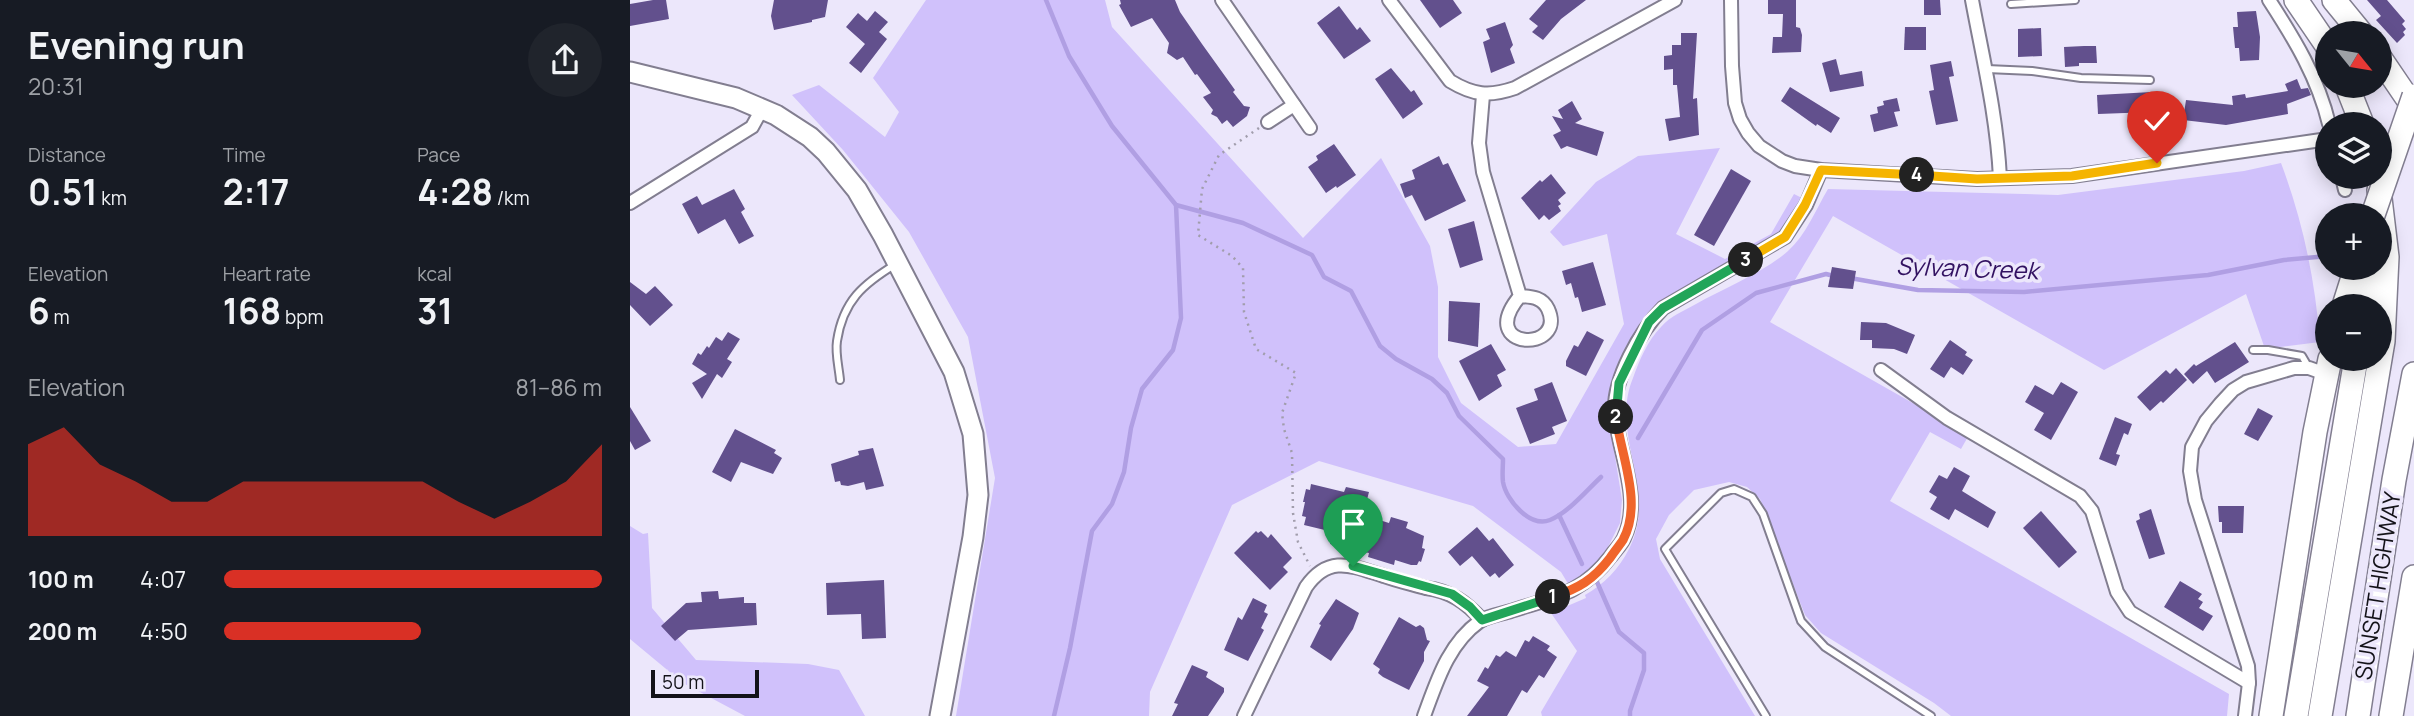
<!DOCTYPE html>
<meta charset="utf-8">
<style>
:root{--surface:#171b24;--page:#20242c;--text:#f1f3f6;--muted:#9ea1a6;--accent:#d93025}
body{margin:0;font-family:Manrope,sans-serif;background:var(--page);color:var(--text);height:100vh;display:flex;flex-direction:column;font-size:26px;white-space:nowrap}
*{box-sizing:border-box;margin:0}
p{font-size:23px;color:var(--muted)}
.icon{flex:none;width:38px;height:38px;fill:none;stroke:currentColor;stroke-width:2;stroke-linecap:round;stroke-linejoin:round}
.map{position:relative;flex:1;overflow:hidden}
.side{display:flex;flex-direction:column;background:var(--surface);width:630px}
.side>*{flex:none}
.needle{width:46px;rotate:120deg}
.tools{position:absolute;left:1685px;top:21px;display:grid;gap:14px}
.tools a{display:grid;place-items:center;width:77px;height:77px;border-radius:50%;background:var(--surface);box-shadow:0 4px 18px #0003;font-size:35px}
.scale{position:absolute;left:21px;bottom:18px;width:108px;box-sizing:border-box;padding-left:7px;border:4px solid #131218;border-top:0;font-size:19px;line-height:24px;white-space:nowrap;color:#131218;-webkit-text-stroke:5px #ece7fb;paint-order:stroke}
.pin{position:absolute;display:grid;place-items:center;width:60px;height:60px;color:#fff;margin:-72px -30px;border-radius:50% 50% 50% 0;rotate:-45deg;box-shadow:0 0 7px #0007}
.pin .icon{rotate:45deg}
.km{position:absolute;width:35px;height:35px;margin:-18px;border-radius:50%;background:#222;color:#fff;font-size:19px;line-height:35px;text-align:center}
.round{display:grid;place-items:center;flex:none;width:74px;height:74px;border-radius:37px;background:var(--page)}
.head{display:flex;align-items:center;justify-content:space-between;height:119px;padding:0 28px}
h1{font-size:38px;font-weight:700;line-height:52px}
.metrics{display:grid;grid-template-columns:repeat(3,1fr);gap:10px;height:119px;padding:7px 28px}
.metrics div{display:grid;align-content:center}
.metrics b{font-size:35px;font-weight:700}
.metrics small{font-size:19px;font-weight:400}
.metrics p{font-size:19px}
.chart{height:196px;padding:14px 28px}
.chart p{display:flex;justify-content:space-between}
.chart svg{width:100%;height:126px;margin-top:7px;fill:var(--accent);opacity:.7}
ul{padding:0 28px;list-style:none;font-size:23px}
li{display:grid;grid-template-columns:112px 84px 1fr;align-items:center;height:52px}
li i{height:18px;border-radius:9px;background:var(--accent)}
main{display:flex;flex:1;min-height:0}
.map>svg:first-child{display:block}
.green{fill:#d0c1fb}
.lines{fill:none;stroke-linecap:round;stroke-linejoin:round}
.stream{stroke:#b09fe3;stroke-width:4.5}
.building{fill:#62508d}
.service-casing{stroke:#827e90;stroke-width:10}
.minor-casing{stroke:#827e90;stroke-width:16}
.primary-casing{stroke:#827e90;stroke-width:23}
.motorway-casing{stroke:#827e90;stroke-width:26}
.path{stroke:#a19dac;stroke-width:2.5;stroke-dasharray:2 5;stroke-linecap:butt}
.service{stroke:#fff;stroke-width:6}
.minor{stroke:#fff;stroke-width:12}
.primary{stroke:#fff;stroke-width:19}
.motorway{stroke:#fff;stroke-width:23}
.motorway-bridge-casing{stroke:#827e90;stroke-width:26;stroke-linecap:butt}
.motorway-bridge{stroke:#fff;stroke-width:23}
.split-1-casing{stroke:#fff;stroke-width:14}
.split-2-casing{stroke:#fff;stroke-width:14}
.split-3-casing{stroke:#fff;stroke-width:14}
.split-4-casing{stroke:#fff;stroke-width:14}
.split-5-casing{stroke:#fff;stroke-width:14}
.split-1{stroke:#22a559;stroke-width:9}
.split-2{stroke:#f0652b;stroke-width:9}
.split-3{stroke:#22a559;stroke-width:9}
.split-4{stroke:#f5b400;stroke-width:9}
.split-5{stroke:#f5b400;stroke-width:9}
.labels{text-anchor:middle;stroke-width:7;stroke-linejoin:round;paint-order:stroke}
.street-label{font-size:23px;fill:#131218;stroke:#ece7fb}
.water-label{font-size:24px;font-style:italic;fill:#321261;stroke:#ece7fb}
</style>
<main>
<section class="side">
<div class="head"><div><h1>Evening run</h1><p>20:31</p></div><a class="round"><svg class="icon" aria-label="share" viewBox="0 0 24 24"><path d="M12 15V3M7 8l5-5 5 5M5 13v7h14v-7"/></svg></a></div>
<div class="metrics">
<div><p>Distance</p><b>0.51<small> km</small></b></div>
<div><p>Time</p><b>2:17</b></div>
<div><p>Pace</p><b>4:28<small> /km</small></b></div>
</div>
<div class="metrics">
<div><p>Elevation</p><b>6<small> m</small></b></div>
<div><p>Heart rate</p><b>168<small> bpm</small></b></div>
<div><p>kcal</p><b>31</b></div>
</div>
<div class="chart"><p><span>Elevation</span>81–86 m</p>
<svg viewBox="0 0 160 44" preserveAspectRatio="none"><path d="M0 44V12L10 6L20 19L30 25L40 32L50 32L60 25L70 25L80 25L90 25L100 25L110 25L120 32L130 38L140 32L150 25L160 12V44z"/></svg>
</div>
<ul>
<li><b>100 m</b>4:07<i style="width:100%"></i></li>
<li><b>200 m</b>4:50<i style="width:52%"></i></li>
</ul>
</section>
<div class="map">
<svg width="1784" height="716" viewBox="0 0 1784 716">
<rect width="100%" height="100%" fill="#ece7fb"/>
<g class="green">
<path d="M296,0h179l7,27 191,211 78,-80 49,88 8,41v70l23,46 57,44 38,-3 68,-120 -17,-90 -44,12 -13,-14 46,-50 42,-26 82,-8 -44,86 49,25 46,-25 23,-40 8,4 -25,40 -120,68 -15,15 -6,10 -20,41 -6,23 -1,24 13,81 -2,23 -17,34 -33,30 -9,-15 -88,-66 -154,-45 -87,44 -82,187 -1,24h-193l39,-238 -27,-141 -59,-105 -66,-82 -51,-55 27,-10 66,52 14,-25 -26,-34z"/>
<path d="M1651,163c22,59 34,116 39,179l-55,7 -19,-55 -142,76 -271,-154 -63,106 199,113 -8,14 -31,-17 -40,69 339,193 -2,22h-276l-17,-13 -113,-70 -16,-18 -45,-116 -13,-12 -18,-5 -35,8 -25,25 -13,24 4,20 95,157h-213l-1,-4 36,-61 -26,-38 35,-15 -1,-3c19,-11 34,-26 44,-46 30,-58 -20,-114 4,-171 6,-17 15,-38 28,-51 9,-11 23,-16 35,-23 27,-15 70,-33 92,-53 18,-16 28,-42 40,-62l230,6 186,-24z"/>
<path d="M0,526l13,8 5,-1 4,75 44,52 112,4 31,6 26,46h-120l-62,-33 -53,-44z"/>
</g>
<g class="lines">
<g class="stream">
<path d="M416,0l23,56 43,70 64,79 67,18 69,32 12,22 27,14 29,55 16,13 36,20 15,14 12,23 44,43c0,8 -1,16 0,23 3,18 27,46 47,38 19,-8 36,-29 51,-43"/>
<path d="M1220,278l68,12 106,2 184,-17 76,-15 44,-4"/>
<path d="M1008,438l64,-108 54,-37 70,-19 8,2"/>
<path d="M929,515l23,49"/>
<path d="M967,582l22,50 25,21v17l-14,41v5"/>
<path d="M424,716l16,-68 22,-117 20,-27 12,-32 7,-44 11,-39 31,-39 8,-32 -5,-113"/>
</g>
</g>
<g class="building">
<path d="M23,0h13l3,19 -39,7v-22z"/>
<path d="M144,0h54l-3,17 -13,3v2l-38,8 -3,-14z"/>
<path d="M490,0h55l5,12 22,32 33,46 -2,2 11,14 6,1 -3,9 -14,11 -6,-7 -5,4 -5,-7 -6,-3 2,-4 -10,-13 8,-4 -14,-19 -2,1 -12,-18 -6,3 -10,-7 2,-10 -17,-25 -21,9 -12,-22 2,-1z"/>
<path d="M790,0h33l9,13 -22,15z"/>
<path d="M916,0h40l-25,19 -18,21 -11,-8 6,-6 -9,-7z"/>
<path d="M1138,0h28v27l4,1 2,7 -1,17 -29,1 1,-16h9l1,-23h-15z"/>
<path d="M1294,0h16l1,15h-17z"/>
<path d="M1737,0h20l18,21 -3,3 4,5 -3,3 2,3 -8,8 -21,-23 5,-4z"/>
<path d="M709,6l18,24 3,-3 11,14 -27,18 -27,-36z"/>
<path d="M245,11l13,11 -9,10 8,7 -26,34 -12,-10 16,-19 -19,-17 12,-14 9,8z"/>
<path d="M1626,11l4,26 -1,23 -19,1 -1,-13h-4l-2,-21h5l-1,-15z"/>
<path d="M875,22l8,23 -3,4 5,14 -24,10 -8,-31 7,-3 -4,-10z"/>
<path d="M1275,27h21v23h-22z"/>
<path d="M1411,28l1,28 -24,1v-28z"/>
<path d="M1051,33h16l-4,66 4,-1 2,37 -30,6 -4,-22 15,-2 -3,-32h-4v-16l-9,1v-14l8,-1v-10h9z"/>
<path d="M1454,46h12l1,17h-18v3l-14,1 -1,-20z"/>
<path d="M1206,59l4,16 22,-4 2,15 -34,6 -8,-29z"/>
<path d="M1321,61l3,15 -5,1 9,44 -22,4 -7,-34 5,-1 -4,-25z"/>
<path d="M761,68l20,24 3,-2 9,14 -20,15 -28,-40z"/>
<path d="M1667,79l4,10 7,-1 3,7 -24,9 1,10 -62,11 -43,-5 3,-20 47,5 -1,-9 13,-2 1,4 42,-7 -3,-7z"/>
<path d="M1160,87l50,31 -9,15 -14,-9 -1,2 -35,-25z"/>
<path d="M1522,92v20l-54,2 -1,-19z"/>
<path d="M1267,98l3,13 -6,1 4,14 -24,6 -4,-17 8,-2 -1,-6 7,-2 -1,-4z"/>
<path d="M942,101l10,18 -7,4 29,9 -7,24 -30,-10 -6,3 -8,-14 8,-4 -9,-15 11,3 -5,-9z"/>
<path d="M704,144l22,31 -19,13 -1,-2 -10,7 -18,-26 10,-7 -2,-4z"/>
<path d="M809,156l4,9 5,-2 18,38 -41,20 -13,-26 -7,3 -5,-14 15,-5 -3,-9z"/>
<path d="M1101,169l20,12 -37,65 -20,-11z"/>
<path d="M921,174l15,19 -8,7 3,4 -3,2 3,5 -12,9 -5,-5 -5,5 -18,-22 19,-18 2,2z"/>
<path d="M104,189l11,20 -4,3 13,24 -15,8 -14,-25 -27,15 -16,-30 15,-8 5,9z"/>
<path d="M844,221l9,39 -23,8 -12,-39z"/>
<path d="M963,262l13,43 -24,7 -4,-15 -3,1 -4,-15 -5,2 -4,-14z"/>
<path d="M1202,267l24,4 -3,18 -25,-2z"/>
<path d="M0,282l16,12 9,-8 18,19 -23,21 -20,-21z"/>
<path d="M819,301l31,2 -2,44 -30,-6z"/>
<path d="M1231,322l25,1 29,12 -8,19 -13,-5 -22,-1v-8h-12z"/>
<path d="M957,331l17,9 -18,36 -20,-10v-5l8,-16 4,2z"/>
<path d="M98,332l12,7 -13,20 5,3 -10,16 -5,-4 -15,25 -10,-16 15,-9 -15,-10 6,-11 3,2 6,-9 2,2 7,-11 6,4z"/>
<path d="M1320,340l17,12 -2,3 8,5 -10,15 -12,-8 -7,11 -14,-9z"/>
<path d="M1605,342l14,20 -34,21 -8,-12 -14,13 -9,-10 10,-10 2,2z"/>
<path d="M861,344l15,26 -9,5 5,11 -23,15 -20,-40z"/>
<path d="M1546,368l11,12 -24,23 -2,-2 -11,10 -13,-14 29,-27 4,4z"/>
<path d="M922,382l15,39 -15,6 3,7 -25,10 -14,-36 22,-8 -4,-11z"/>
<path d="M1431,382l17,10 -27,48 -17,-10 10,-17 -19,-11 10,-17 18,10z"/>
<path d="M0,407l21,34 -16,9 -5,-9z"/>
<path d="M1628,408l15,8 -15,25 -14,-7z"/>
<path d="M1485,417l17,7 -4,11 -4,-2 -8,21 4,1 -4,11 -17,-7z"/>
<path d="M105,429l41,21 -2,3 8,5 -9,16 -32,-12 -10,20 -19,-10z"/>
<path d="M243,448l11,38 -18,4 -2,-8 -16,4 -7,-1 -1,-4 -5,1 -4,-18 28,-9 -1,-4z"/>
<path d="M1324,467l16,9 -8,15 34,21 -8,16 -33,-19 -6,11 -19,-11 7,-12 -8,-5 10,-17 8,4z"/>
<path d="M681,484l33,8 2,-5 23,5 -6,23 26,8 2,-6 17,5 -2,6 18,8 -2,12 3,1 -4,13 -2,-1 -2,4h-6l-16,-5 -1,5 -26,-8 1,-4 -39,-9 3,-12 -29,-7 2,-8 -4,-1 3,-14h-2l3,-13 4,1z"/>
<path d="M1588,506h26l-1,27h-21v-11h-3z"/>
<path d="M1521,509l14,45 -16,5 -13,-38 4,-2 -1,-5z"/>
<path d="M1411,511l36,41 -18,16 -36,-40z"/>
<path d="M847,527l12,14 4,-3 21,27 -15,13 -4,-5 -5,4 -18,-21 -12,10 -12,-14z"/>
<path d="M626,531l2,2 3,-2 7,7 3,-4 21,24 -9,9 5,5 -18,18 -36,-37z"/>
<path d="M254,580l2,58 -24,1 -1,-25 -34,1 -1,-32z"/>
<path d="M1550,581l22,13 -4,5 5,3 -4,6 14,8 -10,15 -39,-24z"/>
<path d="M88,591l1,8 25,-2v6h12l1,22 -69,5 -13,11 -14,-15 25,-23 16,-1 -1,-10z"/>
<path d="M623,598l14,7 -3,7 4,2 -7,14 3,2 -16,31 -24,-11 14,-33 4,3z"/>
<path d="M706,599l23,14 -6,16 -22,32 -21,-14 11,-22 -2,-1z"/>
<path d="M769,617l17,10 4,-2 4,3 3,12 3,1 -6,11v9l-15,29 -26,-13 -5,-4 2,-4 -7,-5z"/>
<path d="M903,636l17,10 -3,4 10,7 -13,21 -5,-3 -12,18 -5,-3 -15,26h-40l22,-29 -12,-6 8,-14 3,2 8,-14 4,2 6,-6 10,6 9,-17 4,2z"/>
<path d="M562,665l16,7 -2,5 18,11v4l-16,24h-36l6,-12 -4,-1z"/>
</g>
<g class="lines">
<defs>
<g id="service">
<path d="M1381,4l64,-4"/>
<path d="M1357,69l45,2 49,7 69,2"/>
<path d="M1623,350h15l34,6 7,12"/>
<path d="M210,380c-1,-12 -5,-27 -3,-39 6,-40 26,-57 59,-77"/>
<path d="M1136,716l-101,-167 56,-56 13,-4 18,8 11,17 38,107 24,26 106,69"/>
</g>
<g id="minor">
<path d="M592,0l88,128"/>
<path d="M759,0l61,81c23,14 39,16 65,7l160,-88"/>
<path d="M1101,0l1,66 3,37 5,16 8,14 11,13 23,15 13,5 26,4 156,9 95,-3 256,-37"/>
<path d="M1342,0c11,59 25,117 28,178"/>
<path d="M1639,0c26,40 49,78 60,124"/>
<path d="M853,95l-4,48 4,29 37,124c-46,55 48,57 28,13 -6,-12 -16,-12 -28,-13"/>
<path d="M638,122l26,-17"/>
<path d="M1712,177l3,13"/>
<path d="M0,203l122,-76 10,-18"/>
<path d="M1251,370l66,48 133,78 12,15 25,81 13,20 119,71"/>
<path d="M614,716l62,-129c23,-33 46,-21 78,-11 14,5 28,8 42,12 24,3 40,14 56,32"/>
<path d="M794,716c13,-35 24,-72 56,-95 8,-5 21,-7 31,-10 43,-14 71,-17 100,-55 4,-6 10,-11 13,-18 19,-40 -6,-84 -9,-126 -2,-33 25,-81 48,-104l122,-71 21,-32 15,-35"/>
<path d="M1615,716l4,-33 -1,-17 -53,-166 -5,-29 2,-24 14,-26 14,-17 13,-14 13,-8 48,-14h15l14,5 -1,7"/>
</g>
<path id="primary" d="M0,72l106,26 40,17 34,22 16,15 31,38 26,45 71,137 19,62 5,61 -5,42 -33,179"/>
<g id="motorway">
<path d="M1666,0l32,47"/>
<path d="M1704,0l27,33"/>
<path d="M1750,58l34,50"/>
<path d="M1717,86l15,38"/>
<path d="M1714,306l12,-38"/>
<path d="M1733,306l3,-38"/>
<path d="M1641,716l44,-284 15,-73"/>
<path d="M1666,716l60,-357"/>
<path d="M1690,716l63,-375 4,-84 -8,-67"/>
<path d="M1728,716l36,-236 20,-106"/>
<path d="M1761,716l23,-139"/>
</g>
</defs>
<use href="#service" class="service-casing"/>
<use href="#minor" class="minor-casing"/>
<use href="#primary" class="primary-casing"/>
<use href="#motorway" class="motorway-casing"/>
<g class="path">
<path d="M629,128l-40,27 -17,34 -4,46 34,21 11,12 1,44 12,37 40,24 -14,40 2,16 8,24 1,60 5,29 12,24"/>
<path d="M1715,204v11"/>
</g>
<use href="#service" class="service"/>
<use href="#minor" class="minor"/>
<use href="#primary" class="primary"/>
<use href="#motorway" class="motorway"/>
<defs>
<path id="motorway-bridge" d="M1743,215l41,-119"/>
</defs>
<use href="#motorway-bridge" class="motorway-bridge-casing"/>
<use href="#motorway-bridge" class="motorway-bridge"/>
</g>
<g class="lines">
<defs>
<path id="split-1" d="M723,566l99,28 18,13 12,13 71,-23"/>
<path id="split-2" d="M923,597c26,-9 40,-17 57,-39 4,-6 9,-12 13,-18 20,-37 -2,-84 -7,-123"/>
<path id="split-3" d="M986,417l3,-34 30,-61 14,-14 83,-48"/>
<path id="split-4" d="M1116,260l39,-23 20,-32 16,-35 96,5"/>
<path id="split-5" d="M1287,175l60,4 95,-3 85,-13"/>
</defs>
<use href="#split-1" class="split-1-casing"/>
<use href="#split-2" class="split-2-casing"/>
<use href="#split-3" class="split-3-casing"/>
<use href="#split-4" class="split-4-casing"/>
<use href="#split-5" class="split-5-casing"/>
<use href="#split-1" class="split-1"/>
<use href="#split-2" class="split-2"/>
<use href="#split-3" class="split-3"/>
<use href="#split-4" class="split-4"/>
<use href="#split-5" class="split-5"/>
</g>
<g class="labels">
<g class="street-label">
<text transform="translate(1748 586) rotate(-81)" y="8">SUNSET HIGHWAY</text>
</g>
<g class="water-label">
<text transform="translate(1337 269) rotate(2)" y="8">Sylvan Creek</text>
</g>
</g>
</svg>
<div class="tools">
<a><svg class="needle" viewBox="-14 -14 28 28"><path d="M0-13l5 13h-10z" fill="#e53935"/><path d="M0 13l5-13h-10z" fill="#9ea1a6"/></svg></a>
<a><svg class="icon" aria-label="layers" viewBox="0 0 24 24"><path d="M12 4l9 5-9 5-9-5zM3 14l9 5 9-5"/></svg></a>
<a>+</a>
<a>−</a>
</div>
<div class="scale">50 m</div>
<div class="pin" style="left:723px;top:566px;background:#1e9e55"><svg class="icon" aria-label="arrive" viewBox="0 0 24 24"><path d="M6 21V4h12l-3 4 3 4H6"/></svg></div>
<div class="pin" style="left:1527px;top:163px;background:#d93025"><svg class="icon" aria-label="check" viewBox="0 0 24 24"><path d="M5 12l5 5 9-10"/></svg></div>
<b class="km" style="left:923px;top:597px">1</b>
<b class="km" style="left:986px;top:417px">2</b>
<b class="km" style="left:1116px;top:260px">3</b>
<b class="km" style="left:1287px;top:175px">4</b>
</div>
</main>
